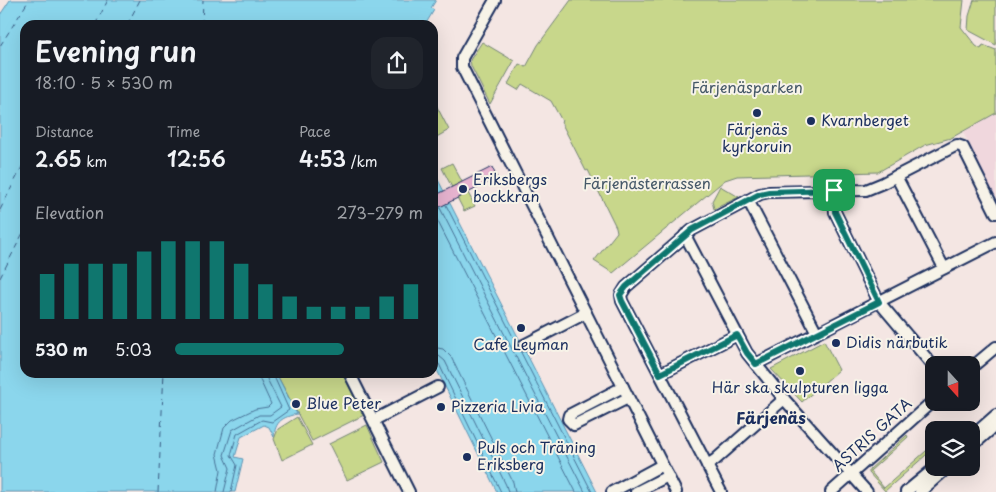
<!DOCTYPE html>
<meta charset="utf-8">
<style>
:root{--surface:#171b24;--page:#20242c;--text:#f1f3f6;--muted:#9ea1a6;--accent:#0f766e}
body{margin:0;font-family:"Playpen Sans",sans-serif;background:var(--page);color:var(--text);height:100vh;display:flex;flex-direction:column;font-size:19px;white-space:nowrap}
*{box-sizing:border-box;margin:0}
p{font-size:16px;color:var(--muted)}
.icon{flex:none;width:28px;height:28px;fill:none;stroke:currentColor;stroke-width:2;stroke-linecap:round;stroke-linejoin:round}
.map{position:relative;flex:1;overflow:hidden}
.drawer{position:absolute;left:20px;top:20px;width:418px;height:358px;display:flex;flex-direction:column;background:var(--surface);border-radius:15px;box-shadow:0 5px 20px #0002}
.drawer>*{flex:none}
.needle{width:32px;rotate:159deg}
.controls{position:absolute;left:925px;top:356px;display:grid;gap:10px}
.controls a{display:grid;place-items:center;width:55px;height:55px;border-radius:10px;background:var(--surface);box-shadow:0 5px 20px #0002;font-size:25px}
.pin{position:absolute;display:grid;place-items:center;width:42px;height:42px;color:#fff;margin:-21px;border-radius:10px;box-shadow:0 2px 8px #0006}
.round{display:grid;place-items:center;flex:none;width:52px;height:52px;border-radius:15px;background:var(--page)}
.head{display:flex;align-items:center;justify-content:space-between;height:85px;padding:0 15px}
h1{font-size:28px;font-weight:600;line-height:38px}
.metrics{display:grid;grid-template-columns:repeat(3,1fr);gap:8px;height:85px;padding:5px 15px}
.metrics div{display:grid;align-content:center}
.metrics b{font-size:21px;font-weight:600}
.metrics small{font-size:14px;font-weight:400}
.metrics p{font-size:14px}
.chart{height:140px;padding:10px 15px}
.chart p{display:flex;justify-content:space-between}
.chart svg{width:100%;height:90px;margin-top:5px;stroke:var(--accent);stroke-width:6}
ul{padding:0 15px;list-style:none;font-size:16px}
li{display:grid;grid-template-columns:80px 60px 1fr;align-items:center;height:38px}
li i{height:12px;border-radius:6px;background:var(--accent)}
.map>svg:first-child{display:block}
.built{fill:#f0d7dd}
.green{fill:#c8d78b;stroke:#728374}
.water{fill:#8bd6ec;stroke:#5e93b3}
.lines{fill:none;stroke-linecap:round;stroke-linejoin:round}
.shore{stroke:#487297;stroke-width:1}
.ferry{stroke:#375982;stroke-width:1;stroke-dasharray:6 5;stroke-linecap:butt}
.building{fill:#e6b3cf;stroke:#1b2f5e}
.street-casing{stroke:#1b2f5e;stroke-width:14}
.street{stroke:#f7f3e8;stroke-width:10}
.route-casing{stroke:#fff;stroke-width:10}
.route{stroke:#0f766e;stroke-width:6}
.poi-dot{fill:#1b2f5e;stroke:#f7f3e8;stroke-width:2}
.labels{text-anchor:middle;stroke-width:4;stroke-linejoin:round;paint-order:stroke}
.park-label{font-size:15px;fill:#465969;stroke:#f7f3e8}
.poi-label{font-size:15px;fill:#1b2f5e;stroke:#f7f3e8;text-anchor:start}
.street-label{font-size:15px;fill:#1b2f5e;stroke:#f7f3e8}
.neighbourhood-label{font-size:16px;font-weight:bold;fill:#1b2f5e;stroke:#f7f3e8}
</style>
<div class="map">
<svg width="996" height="492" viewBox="0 0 996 492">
<rect width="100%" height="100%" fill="#f4e6e3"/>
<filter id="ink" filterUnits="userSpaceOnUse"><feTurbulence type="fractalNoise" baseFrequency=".02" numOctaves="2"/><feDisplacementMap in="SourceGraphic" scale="10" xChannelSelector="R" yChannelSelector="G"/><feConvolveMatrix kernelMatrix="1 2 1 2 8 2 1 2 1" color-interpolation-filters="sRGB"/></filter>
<g filter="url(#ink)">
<path class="built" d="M996,113v86l-33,-67z"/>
<g class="green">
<path d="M571,0h393l-3,27 15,19 5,3 2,-4 13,5v63l-45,25 -26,7 -47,27 -141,4 -12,4 -112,93 -19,-12 23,-29 -1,-5 -28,-57 -2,1 -25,-49 1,-1 -11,-20 -29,-17 -4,6 -10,-6 11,-20 7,3 12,-22z"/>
<path d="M974,0h22v45l-28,-15 1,-14z"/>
<path d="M482,42l32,19 -24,43 -19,-38 -1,-6z"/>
<path d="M432,97l17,33 -16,9h-1z"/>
<path d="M452,163l23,43 -11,5 -22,-43z"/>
<path d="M720,186l19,11 -25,12 -2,-8z"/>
<path d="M824,341l15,29 -37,32 -31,-33z"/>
<path d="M276,373h66l22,42 -52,26z"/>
<path d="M297,417l15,28 -30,15 -8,-21 4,-10z"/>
<path d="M367,425l17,37 -37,18 -18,-36z"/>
<path d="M907,435l1,2 -38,34 14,17 50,-44v4l-49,43 -16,-18v-3z"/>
</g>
<g class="water">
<path d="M10,0h426l-5,8 3,2 -9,15h-400v347l251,1 21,41c-14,3 -22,7 -23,23l-5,-10 -5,-2 -23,12 -6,20 8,2 -8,33h-235v-477z"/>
<path d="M432,168l165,324h-100l-64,-130z"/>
</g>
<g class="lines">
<g class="shore">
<path d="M446,205l146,287"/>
<path d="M440,208l145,284"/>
<path d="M433,212l143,280"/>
<path d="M432,347l11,2 8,8 62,125 2,10"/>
<path d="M432,355l7,1 6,5 61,124 2,7"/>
<path d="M432,361l7,3 62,128"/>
<path d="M217,492l4,-22 -4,-16 7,-26 8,-8 23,-11 13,-2 3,-3 -11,-24 -2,-8"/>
<path d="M224,492l6,-24 -6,-13 8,-25 27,-15h11l11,-8 -14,-28 -1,-7"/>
<path d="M231,492l6,-27 -6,-10 6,-21 25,-14 10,2 17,-12 -17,-38"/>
</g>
<g class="ferry">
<path d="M95,25l13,-25"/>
<path d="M127,25l13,-25"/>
<path d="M202,25l1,-25"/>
<path d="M0,46l29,-46"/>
<path d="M0,210l25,-49"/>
<path d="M0,278l25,-49"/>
<path d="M158,492l6,-120"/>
</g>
</g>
<path class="building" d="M492,167l5,11 -65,33v-14z"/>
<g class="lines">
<defs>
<g id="street">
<path d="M495,0l-33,58v9l214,425"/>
<path d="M896,176l48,92"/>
<path d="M834,190l1,22 44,90 55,65"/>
<path d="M748,200l69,133"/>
<path d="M685,235l62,118 37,46 83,93"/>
<path d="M524,345l62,-32"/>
<path d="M756,364l240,-122"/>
<path d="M971,368l25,-21"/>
<path d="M349,372l60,120"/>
<path d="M660,374l77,-39"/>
<path d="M623,387l-54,28 -1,4 6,6 54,-27"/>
<path d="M374,420l64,-33"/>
<path d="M971,437l25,-22"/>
<path d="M971,447l25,-22"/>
<path d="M707,465l8,-5 69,-61"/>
<path d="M612,492l50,-27"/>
<path d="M636,492l32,-16"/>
<path d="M721,492l-99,-191 -1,-6 5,-8 66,-57 68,-36 9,-2 97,-2 17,-7 74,-38 6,2 33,66"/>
<path d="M831,492l103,-92"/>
<path d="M906,492l29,-24"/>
<path d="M920,492l27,-24"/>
</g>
</defs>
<use href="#street" class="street-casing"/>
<use href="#street" class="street"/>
</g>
</g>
<g class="lines" filter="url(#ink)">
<defs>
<path id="route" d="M834,190l1,22 44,90 -123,62 -9,-11 -10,-18 -77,39 -38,-73 -2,-6 6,-8 66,-57 68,-36 9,-2z"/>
</defs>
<use href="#route" class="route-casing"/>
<use href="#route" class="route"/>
</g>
<g class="poi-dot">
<circle cx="757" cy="113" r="5"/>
<circle cx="811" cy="121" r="5"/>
<circle cx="463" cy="189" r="5"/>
<circle cx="521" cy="328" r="5"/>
<circle cx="836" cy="343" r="5"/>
<circle cx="800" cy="371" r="5"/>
<circle cx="296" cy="404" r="5"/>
<circle cx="441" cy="407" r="5"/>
<circle cx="467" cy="457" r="5"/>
</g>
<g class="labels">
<g class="park-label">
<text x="747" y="93">Färjenäsparken</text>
<text x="647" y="189">Färjenästerrassen</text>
</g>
<g class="poi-label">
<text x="821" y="126">Kvarnberget</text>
<text x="757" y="135" text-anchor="middle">Färjenäs<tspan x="757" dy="17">kyrkoruin</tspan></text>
<text x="473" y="185">Eriksbergs<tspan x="473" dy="17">bockkran</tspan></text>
<text x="846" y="348">Didis närbutik</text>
<text x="521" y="350" text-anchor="middle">Cafe Leyman</text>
<text x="800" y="393" text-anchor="middle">Här ska skulpturen ligga</text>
<text x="306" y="409">Blue Peter</text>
<text x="451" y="412">Pizzeria Livia</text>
<text x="477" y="453">Puls och Träning<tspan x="477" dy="17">Eriksberg</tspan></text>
</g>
<g class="street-label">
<text transform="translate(872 435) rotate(-42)" y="5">ASTRIS GATA</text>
</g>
<g class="neighbourhood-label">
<text x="771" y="424">Färjenäs</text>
</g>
</g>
</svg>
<div class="controls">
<a><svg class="needle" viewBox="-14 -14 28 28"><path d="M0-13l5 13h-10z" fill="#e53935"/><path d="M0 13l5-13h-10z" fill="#9ea1a6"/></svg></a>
<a><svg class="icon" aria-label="layers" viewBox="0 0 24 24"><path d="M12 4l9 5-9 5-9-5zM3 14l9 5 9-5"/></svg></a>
</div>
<div class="pin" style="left:834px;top:190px;background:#1e9e55"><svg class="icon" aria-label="arrive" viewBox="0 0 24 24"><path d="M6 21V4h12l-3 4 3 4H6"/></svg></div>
<section class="drawer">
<div class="head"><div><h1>Evening run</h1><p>18:10 · 5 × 530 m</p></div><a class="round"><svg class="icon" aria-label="share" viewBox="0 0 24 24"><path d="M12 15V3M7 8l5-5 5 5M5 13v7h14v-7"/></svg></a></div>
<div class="metrics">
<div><p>Distance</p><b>2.65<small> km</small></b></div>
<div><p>Time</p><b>12:56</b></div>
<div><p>Pace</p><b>4:53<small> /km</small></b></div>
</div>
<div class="chart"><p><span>Elevation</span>273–279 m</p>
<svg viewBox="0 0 160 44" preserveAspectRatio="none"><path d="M5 44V22M15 44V17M25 44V17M35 44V17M45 44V11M55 44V6M65 44V6M75 44V6M85 44V17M95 44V27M105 44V33M115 44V38M125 44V38M135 44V38M145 44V33M155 44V27"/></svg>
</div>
<ul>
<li><b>530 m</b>5:03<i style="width:68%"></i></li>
</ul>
</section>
</div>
